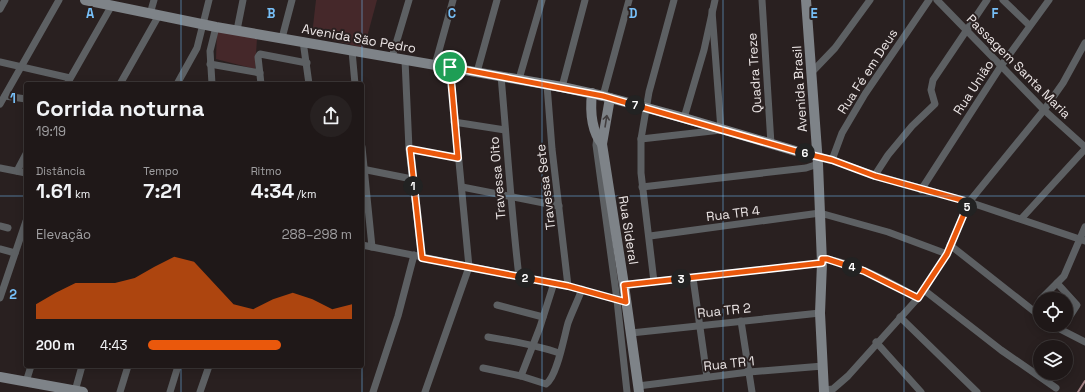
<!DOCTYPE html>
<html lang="pt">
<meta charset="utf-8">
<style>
:root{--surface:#1f1818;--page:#272121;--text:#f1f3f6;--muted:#a1a0a2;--line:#3c3737;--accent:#ea580c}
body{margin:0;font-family:"Space Grotesk",sans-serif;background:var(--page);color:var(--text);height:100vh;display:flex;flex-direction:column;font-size:15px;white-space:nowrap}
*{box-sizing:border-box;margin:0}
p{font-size:13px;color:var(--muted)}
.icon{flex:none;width:22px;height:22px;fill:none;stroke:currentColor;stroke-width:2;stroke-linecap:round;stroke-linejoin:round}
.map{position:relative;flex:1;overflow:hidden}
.panel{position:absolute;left:24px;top:82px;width:340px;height:286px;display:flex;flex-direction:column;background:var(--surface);border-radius:4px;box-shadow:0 2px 10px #0003,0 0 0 1px var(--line)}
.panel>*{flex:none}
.controls{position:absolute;left:1033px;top:292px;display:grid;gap:8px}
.controls a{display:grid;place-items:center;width:40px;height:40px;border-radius:50%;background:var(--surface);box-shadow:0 2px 10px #0003,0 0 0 1px var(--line);font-size:20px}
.pin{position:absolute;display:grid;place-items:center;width:34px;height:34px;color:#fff;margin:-17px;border:2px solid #fff;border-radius:50%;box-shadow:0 1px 4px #0007}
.km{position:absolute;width:20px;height:20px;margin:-10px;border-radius:50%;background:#222;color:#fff;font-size:11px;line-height:20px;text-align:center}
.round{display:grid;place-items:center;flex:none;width:42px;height:42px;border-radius:21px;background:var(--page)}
.head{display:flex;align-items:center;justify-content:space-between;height:68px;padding:0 12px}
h1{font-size:22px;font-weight:700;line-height:30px}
.metrics{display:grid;grid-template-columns:repeat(3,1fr);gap:6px;height:68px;padding:4px 12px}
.metrics div{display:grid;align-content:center}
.metrics b{font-size:20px;font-weight:700}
.metrics small{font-size:11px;font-weight:400}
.metrics p{font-size:11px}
.chart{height:112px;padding:8px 12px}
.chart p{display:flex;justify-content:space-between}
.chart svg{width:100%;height:72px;margin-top:4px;fill:var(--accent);opacity:.7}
ul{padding:0 12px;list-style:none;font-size:13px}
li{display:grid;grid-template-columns:64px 48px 1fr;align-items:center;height:30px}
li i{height:10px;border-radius:5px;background:var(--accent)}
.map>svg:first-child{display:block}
.green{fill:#45282a}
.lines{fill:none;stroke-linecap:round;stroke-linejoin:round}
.stream{stroke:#a38285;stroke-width:2}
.street{stroke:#5d6063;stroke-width:7}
.secondary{stroke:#7e8388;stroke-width:10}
.oneway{stroke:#423e3f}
.route-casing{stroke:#fff;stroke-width:8}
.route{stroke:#ea580c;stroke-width:5}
.grid{fill:none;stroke:#77bff7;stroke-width:1;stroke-opacity:0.55}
.labels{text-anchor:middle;stroke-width:4;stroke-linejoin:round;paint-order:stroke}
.street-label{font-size:13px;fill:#ece6e6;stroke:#292020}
.grid-label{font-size:13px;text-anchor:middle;font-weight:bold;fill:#77bff7;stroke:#292020;stroke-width:4;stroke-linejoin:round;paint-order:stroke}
</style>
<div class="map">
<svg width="1085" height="392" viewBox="0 0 1085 392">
<rect width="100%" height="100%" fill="#292020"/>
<g class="green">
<path d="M316,0h61l-13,48 -52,-13z"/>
<path d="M217,30l40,8 -2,31 -39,-10z"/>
</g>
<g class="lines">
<path class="stream" d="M1078,392l7,-11"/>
<g class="street">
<path d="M762,0l9,144"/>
<path d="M937,0l107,110 41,37"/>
<path d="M1003,0l26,25"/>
<path d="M0,9l5,-9"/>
<path d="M150,14l4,-14"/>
<path d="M237,30l6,-30"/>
<path d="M282,38l10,-38"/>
<path d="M303,41l6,43"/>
<path d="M352,51l3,33"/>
<path d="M392,57l17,-57"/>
<path d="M405,60l4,89 13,109"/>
<path d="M0,62l70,16"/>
<path d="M210,64l50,9"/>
<path d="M435,65l18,-65"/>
<path d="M477,72l20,-72"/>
<path d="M812,72l23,-24 35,-48"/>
<path d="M501,76c6,67 10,134 18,201"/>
<path d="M519,79l23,-79"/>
<path d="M67,84l45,-79"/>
<path d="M120,84l39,-69"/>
<path d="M177,84l20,-36 12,-48"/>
<path d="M212,84l-2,-33 6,-24"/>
<path d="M261,84l-3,-27 2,-3 47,9"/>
<path d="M547,85l5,64 16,137"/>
<path d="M562,87l23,-87"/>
<path d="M5,96l21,3"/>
<path d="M603,96l26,-96"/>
<path d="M0,104l59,-104"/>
<path d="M684,118l20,-68 11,-50"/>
<path d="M454,122l51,8"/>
<path d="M597,137l-1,8 21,155 10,92"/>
<path d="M641,139l80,-9 -9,-119"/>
<path d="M362,147l10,100"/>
<path d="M409,149l49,9"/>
<path d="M817,155l58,20 94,27 116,39"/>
<path d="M832,160l10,-27 23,-39 64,-94"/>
<path d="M0,168l26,5"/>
<path d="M362,169l50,10"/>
<path d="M17,171l9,-17"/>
<path d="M875,175l13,-20 24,-29 23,-22 -4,-14 2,-10 54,-80"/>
<path d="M462,187l97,19"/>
<path d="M642,187l164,-19 12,-4"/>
<path d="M921,190l80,-124 48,-66"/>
<path d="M1021,219l64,-70"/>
<path d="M0,226l8,2"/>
<path d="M650,236l170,-23 68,19 59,22"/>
<path d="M362,245l206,41 58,16"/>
<path d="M950,245l90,71"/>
<path d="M0,249l15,4"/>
<path d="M822,259c28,1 72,25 96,39"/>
<path d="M693,278l14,99"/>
<path d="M654,282l-13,-109v-34l8,-47 25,-92"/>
<path d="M1057,283l20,22 -11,17"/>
<path d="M624,285l198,-22"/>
<path d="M924,290l77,60 55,38"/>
<path d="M0,298l26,-77"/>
<path d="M1041,299l23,-23 21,-49"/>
<path d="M497,305l46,12"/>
<path d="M900,317l77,75"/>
<path d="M741,321l11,71"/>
<path d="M1052,325l33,17"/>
<path d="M631,333l189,-20"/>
<path d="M488,337c24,4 49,8 71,16"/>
<path d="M876,342l45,50"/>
<path d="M483,368l38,8 25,8c11,-7 18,-47 22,-61 4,-11 10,-23 14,-34"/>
<path d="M521,376l19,-49 14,-44"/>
<path d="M26,382l5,-16"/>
<path d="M638,386l111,-14 74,-6"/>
<path d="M824,390l9,-1 15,-13 70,-78 29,-44 22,-52 75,-92 19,-27 22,-40"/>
<path d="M75,391l7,-25"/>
<path d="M120,392l8,-26"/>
<path d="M170,392l8,-26"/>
<path d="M200,392l9,-26"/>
<path d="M373,392l25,-76 16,-61"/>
<path d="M425,392l44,-125 -19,-200"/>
</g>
<g class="secondary">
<path d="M85,0l131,27 346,60 41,9 81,22 115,34 18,3"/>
<path d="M806,0l12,164 4,99 -2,50 4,79"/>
<path d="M592,93c-2,18 -1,37 10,51"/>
<path d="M610,98l-8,46 22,141 15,107"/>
<path d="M0,377l83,15"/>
</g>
</g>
<defs><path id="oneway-shaft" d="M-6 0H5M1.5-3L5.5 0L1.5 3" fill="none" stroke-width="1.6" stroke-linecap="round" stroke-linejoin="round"/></defs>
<use class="oneway" href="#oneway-shaft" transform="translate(606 121) rotate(-81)"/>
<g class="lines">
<defs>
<path id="route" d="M450,67l153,29 196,56 33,8 43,16 94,26 -22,52 -29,44 -54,-27 -37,-12h-5v4l-198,22 2,17 -58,-16 -146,-28 -12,-109 48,9z"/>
</defs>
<use href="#route" class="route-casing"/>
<use href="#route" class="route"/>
</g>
<path class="grid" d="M181,0v84M362,0v84M542,0v392M723,0v392M904,0v392M0,196h26M362,196h723M181,366v26M362,366v26"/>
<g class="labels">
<g class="street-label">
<text transform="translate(359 38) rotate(10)" y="5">Avenida São Pedro</text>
<text transform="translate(1019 66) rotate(45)" y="5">Passagem Santa Maria</text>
<text transform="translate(867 71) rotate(-57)" y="5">Rua Fé em Deus</text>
<text transform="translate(754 73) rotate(-94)" y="5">Quadra Treze</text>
<text transform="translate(973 87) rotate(-57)" y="5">Rua União</text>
<text transform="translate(799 89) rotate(-94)" y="5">Avenida Brasil</text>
<text transform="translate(497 178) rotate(-95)" y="5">Travessa Oito</text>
<text transform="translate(545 187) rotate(-97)" y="5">Travessa Sete</text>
<text transform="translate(733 213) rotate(-7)" y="5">Rua TR 4</text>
<text transform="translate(629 230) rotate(81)" y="5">Rua Sideral</text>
<text transform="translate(724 310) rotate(-6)" y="5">Rua TR 2</text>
<text transform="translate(729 363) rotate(-6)" y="5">Rua TR 1</text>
</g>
</g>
<g class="grid-label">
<text x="90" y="18">A</text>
<text x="271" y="18">B</text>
<text x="452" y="18">C</text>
<text x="633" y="18">D</text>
<text x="814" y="18">E</text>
<text x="995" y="18">F</text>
<text x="13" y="103">1</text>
<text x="13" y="299">2</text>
</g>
</svg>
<div class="controls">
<a><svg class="icon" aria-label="locate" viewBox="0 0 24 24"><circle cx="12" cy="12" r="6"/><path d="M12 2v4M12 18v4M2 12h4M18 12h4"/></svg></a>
<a><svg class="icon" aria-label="layers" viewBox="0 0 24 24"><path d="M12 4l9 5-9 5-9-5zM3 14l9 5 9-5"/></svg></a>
</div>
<div class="pin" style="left:450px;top:67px;background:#1e9e55"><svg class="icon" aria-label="arrive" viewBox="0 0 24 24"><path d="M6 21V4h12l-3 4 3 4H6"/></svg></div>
<b class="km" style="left:413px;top:186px">1</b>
<b class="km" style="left:525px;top:278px">2</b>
<b class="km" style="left:681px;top:279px">3</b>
<b class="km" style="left:852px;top:267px">4</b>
<b class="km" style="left:967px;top:207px">5</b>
<b class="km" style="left:805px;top:153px">6</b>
<b class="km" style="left:635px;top:105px">7</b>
<section class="panel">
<div class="head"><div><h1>Corrida noturna</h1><p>19:19</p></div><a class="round"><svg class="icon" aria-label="share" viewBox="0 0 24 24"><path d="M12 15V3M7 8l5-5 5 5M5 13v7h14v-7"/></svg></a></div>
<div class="metrics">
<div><p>Distância</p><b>1.61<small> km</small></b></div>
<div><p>Tempo</p><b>7:21</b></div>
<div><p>Ritmo</p><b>4:34<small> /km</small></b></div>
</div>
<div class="chart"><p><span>Elevação</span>288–298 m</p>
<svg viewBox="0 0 160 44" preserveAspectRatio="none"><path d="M0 44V35L10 28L20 22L30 22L40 22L50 19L60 12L70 6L80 9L90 22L100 35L110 38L120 32L130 28L140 32L150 38L160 35V44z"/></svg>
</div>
<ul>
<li><b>200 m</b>4:43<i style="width:65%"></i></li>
</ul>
</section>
</div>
